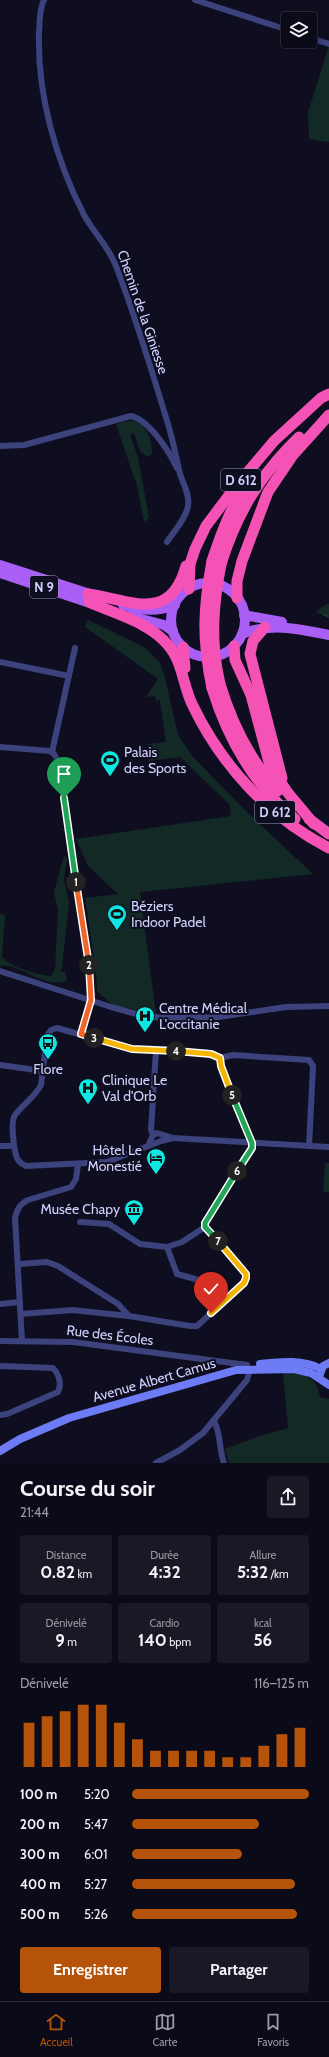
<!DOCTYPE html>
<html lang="fr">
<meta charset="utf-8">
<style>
:root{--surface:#0b0a18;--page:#191825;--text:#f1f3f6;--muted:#9a9aa2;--line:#2b2b37;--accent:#b45309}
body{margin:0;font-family:Cabin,sans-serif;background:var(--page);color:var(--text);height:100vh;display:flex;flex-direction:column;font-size:15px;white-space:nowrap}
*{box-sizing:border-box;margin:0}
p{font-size:13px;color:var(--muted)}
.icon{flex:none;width:22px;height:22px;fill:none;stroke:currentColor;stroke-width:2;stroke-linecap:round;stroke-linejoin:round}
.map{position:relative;height:1463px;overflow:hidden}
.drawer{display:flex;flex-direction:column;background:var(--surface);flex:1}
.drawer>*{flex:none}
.fabs{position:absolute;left:281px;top:12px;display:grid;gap:8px}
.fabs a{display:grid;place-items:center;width:36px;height:36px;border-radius:4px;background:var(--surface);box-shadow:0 2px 10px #0003,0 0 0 1px var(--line);font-size:20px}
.pin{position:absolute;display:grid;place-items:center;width:34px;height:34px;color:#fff;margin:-41px -17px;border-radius:50% 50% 50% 0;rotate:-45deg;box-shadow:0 0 4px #0007}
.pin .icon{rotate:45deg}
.km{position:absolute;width:20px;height:20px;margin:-10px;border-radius:50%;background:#222;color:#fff;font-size:11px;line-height:20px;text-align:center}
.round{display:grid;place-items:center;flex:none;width:42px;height:42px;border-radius:4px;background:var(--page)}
.overview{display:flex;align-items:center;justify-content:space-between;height:68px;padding:0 20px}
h1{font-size:22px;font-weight:700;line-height:30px}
.stats{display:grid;grid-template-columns:repeat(3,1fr);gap:6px;height:68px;padding:4px 20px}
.stats div{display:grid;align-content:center;border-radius:4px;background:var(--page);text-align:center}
.stats b{font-size:17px;font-weight:700}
.stats small{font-size:11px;font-weight:400}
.stats p{font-size:11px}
.chart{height:112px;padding:8px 20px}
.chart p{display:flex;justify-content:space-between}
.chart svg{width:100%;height:72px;margin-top:4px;stroke:var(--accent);stroke-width:6}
.button{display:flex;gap:8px;margin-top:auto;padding:8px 20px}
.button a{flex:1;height:46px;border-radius:4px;background:var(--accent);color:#fff;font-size:16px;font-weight:700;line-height:46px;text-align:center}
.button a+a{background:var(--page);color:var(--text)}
ul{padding:0 20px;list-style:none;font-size:13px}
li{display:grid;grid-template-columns:64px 48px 1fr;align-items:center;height:30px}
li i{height:10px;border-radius:5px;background:var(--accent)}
.tabs{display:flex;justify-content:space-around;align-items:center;height:56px;border-top:1px solid var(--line);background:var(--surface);font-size:11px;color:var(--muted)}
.tabs a{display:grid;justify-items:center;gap:2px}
.tabs .current{color:var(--accent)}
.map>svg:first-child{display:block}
.grass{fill:#122925}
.forest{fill:url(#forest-crowns)}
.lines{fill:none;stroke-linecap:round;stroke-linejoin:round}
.street{stroke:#3c427c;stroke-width:6}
.secondary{stroke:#6d7cf5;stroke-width:8}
.primary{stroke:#a95ef4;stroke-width:10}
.highway{stroke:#f453b5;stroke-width:11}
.highway-bridge{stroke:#f453b5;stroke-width:11}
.split-1-casing{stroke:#fff;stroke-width:8}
.split-2-casing{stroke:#fff;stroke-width:8}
.split-3-casing{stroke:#fff;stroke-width:8}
.split-4-casing{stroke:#fff;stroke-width:8}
.split-5-casing{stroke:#fff;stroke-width:8}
.split-6-casing{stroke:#fff;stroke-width:8}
.split-7-casing{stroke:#fff;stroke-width:8}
.split-8-casing{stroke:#fff;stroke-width:8}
.split-1{stroke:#22a559;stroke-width:5}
.split-2{stroke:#f0652b;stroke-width:5}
.split-3{stroke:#f0652b;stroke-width:5}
.split-4{stroke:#f5b400;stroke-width:5}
.split-5{stroke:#f5b400;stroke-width:5}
.split-6{stroke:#22a559;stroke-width:5}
.split-7{stroke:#22a559;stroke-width:5}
.split-8{stroke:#f5b400;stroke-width:5}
.labels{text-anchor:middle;stroke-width:4;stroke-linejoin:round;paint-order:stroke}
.shield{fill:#0f0e20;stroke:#9696ba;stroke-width:1}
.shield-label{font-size:13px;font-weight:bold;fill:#d0d1fc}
.street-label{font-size:14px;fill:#d0d1fc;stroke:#0f0e20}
.poi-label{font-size:14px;fill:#d0d1fc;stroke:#0f0e20;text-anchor:start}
</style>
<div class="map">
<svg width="329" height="1463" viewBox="0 0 329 1463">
<defs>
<pattern id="forest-crowns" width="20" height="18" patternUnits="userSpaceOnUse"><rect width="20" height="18" fill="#122925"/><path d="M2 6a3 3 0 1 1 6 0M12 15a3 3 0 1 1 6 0" fill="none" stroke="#334746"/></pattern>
</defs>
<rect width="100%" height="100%" fill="#0f0e20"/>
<g class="grass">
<path d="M329,46v96l-20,-3 -1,-27z"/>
<path d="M133,420c16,8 19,18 19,34l-5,3 -7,-6 -6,-18 -4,2 8,22 11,61 -5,4 -7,-36 -21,-62z"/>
<path d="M88,620l56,27 16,16 5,15 13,57 14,21 57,58 64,60 -173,18 16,122 -44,-9 -15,-14 -1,-20 -11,-73 33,-4 -30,-28 -12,-27 155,-23 -1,-11 -50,-48 -31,4 -2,-17 19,-2 -6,-42 -4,1 -1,-5 -9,1 12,-18 -73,-52z"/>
<path d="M64,856l3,2 -3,22 5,22 -7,66 -2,4h5l2,6 -2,4c-26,5 -46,-20 -65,-16v-52l5,1 -3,42c8,10 36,18 49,19l4,-7 3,-59 -4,-18z"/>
<path d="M325,1163h4v29h-6z"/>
<path d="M286,1371c18,3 30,4 34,26l9,2v64h-100l-4,-14 37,-14 26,-7 -5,-55z"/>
</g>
<path class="forest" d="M329,604v14l-13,-6 7,-6z"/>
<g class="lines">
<g class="street">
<path d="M44,0c-5,10 -4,21 -5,32 -2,63 17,128 45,183 10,18 24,31 32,51 20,52 36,105 52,158 5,16 8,33 12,50 3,9 10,21 8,32 -2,13 -14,25 -21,36"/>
<path d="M195,0l93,30"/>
<path d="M310,38l19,6"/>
<path d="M0,446l24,-1 107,-29c18,4 38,35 46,52"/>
<path d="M0,662l69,14"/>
<path d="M0,747l50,4 4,3 5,8 32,223v15l-10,34"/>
<path d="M52,752l23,-104"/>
<path d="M0,971l111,36 29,8 23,3 55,-1 68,-10 43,-1"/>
<path d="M220,1058l13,-3 76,5 4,6 -4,80"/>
<path d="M0,1065l43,6"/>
<path d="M153,1135l-2,-5 5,-80"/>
<path d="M0,1146h14"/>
<path d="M148,1146l5,-11 4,-2 16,5 156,9"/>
<path d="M80,1222l29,2 31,20 27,3 15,-5 23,-15"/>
<path d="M167,1247l10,27 29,8 17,19"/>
<path d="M19,1264l28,-2 11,4 60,38 11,12"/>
<path d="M0,1304l20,-2"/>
<path d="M21,1314l51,-4 57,6 61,10h7l47,-43 2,-6v-3l-41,-47v-4l47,-75v-5l-31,-76 -1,-9 -16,-5 -72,-4 -75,-21 -6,2 -4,6 -6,49c-6,12 -18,19 -26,30 -5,7 -1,35 2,43 2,5 5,6 9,8l81,-4 54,-21 12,-3"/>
<path d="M0,1341l73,1 174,23"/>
<path d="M22,1341l-7,-123c2,-9 5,-14 13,-18l43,-13 5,-8 2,-15"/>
<path d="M0,1366l53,2c6,6 9,16 5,24l-51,22 -7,1"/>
<path d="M214,1421c7,12 5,29 10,42"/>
<path d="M156,1463l24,-13 23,-17 44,-53 3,-10"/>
</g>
<g class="secondary">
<path d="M260,1364c19,-2 43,-5 61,5"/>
<path d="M320,1374l3,-8 6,-3"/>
<path d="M0,1451l20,-12 49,-21 167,-48 58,-1 17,4 18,12"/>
</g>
<g class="primary">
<path d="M0,565l96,31"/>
<path d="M0,573l96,32"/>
<circle cx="208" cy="620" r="37"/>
<path d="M123,605c18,6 34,7 52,0"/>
<path d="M244,615l38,7"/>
<path d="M130,616l34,9 9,6"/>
<path d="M242,634c28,-12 58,-5 87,1"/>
</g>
<g class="highway">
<path d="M212,561c10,-30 22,-63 43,-88"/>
<path d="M221,564c16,-51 39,-89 78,-127"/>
<path d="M189,589l1,-25 5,-15 11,-23 30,-40 38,-45 47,-43 8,-4"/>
<path d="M88,594c43,6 82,30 98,-28"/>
<path d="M237,598v-17l5,-20 26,-69 25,-37 36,-40"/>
<path d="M89,602c26,12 60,20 79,43 15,17 15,42 25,61 29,60 76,111 136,142"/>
<path d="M265,627l-12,14 -3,13 32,124"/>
<path d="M234,646l1,14 16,35 19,71 18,27 26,31"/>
<path d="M183,647l2,21"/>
<path d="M220,684c12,40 30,76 58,107"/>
<path d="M212,688c16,52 41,96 83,131"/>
<path d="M309,819l20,15"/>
</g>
<g class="highway-bridge">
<path d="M220,684c-10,-42 -7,-78 1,-120"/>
<path d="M212,688c-10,-48 -9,-79 0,-127"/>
</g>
</g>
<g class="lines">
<defs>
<path id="split-1" d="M64,798l12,84"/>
<path id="split-2" d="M76,882l13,83"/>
<path id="split-3" d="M89,965l2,35 -10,34 13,4"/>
<path id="split-4" d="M94,1038l38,11 44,2"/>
<path id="split-5" d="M176,1051l35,3 9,4 1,8 11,29"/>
<path id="split-6" d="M232,1095l20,48v5l-15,23"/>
<path id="split-7" d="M218,1241l-13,-14v-4l32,-52"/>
<path id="split-8" d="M211,1313l33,-30 2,-5v-4l-28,-33"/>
</defs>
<use href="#split-1" class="split-1-casing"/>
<use href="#split-2" class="split-2-casing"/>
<use href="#split-3" class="split-3-casing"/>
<use href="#split-4" class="split-4-casing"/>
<use href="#split-5" class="split-5-casing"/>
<use href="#split-6" class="split-6-casing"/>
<use href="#split-7" class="split-7-casing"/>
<use href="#split-8" class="split-8-casing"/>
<use href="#split-1" class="split-1"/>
<use href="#split-2" class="split-2"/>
<use href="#split-3" class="split-3"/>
<use href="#split-4" class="split-4"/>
<use href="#split-5" class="split-5"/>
<use href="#split-6" class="split-6"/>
<use href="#split-7" class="split-7"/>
<use href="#split-8" class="split-8"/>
</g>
<defs>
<symbol id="stadium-pin" viewBox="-11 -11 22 30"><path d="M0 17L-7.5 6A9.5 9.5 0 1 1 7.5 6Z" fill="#0fe8e2" stroke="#0f0e20"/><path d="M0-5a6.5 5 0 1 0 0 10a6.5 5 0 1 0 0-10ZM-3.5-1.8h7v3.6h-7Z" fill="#111"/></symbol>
<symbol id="hospital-pin" viewBox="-11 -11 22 30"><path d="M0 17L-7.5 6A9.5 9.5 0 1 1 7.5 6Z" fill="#0fe8e2" stroke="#0f0e20"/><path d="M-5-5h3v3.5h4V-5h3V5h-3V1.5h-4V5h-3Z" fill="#111"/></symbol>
<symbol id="bus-pin" viewBox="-11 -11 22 30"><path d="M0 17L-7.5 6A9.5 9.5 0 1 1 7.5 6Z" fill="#0fe8e2" stroke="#0f0e20"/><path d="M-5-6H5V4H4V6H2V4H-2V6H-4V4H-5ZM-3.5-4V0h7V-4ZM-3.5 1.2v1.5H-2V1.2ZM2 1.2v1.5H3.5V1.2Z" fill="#111"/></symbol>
<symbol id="hotel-pin" viewBox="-11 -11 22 30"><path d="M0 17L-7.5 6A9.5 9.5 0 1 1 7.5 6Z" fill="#0fe8e2" stroke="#0f0e20"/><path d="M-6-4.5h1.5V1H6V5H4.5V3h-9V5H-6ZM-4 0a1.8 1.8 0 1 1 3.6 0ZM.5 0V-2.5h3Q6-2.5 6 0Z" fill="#111"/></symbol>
<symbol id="museum-pin" viewBox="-11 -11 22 30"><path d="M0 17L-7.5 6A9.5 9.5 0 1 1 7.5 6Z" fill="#0fe8e2" stroke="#0f0e20"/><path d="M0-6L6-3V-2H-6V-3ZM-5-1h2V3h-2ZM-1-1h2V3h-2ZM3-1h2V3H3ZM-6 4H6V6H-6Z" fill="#111"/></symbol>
</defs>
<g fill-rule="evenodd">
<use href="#stadium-pin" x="99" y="749" width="22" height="30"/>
<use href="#stadium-pin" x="106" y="903" width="22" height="30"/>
<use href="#hospital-pin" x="134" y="1005" width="22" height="30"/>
<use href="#bus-pin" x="37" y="1032" width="22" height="30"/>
<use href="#hospital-pin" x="77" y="1077" width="22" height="30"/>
<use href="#hotel-pin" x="145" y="1147" width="22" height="30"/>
<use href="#museum-pin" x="123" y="1198" width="22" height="30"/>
</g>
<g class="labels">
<g class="shield">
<rect x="221" y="469" width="40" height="22" rx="3"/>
<rect x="30" y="576" width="28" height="22" rx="3"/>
<rect x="255" y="801" width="40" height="22" rx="3"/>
</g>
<g class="shield-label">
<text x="241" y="485">D 612</text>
<text x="44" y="592">N 9</text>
<text x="275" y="817">D 612</text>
</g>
<g class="street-label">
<text transform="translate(143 312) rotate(71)" y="5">Chemin de la Giniesse</text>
<text transform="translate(110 1335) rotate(7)" y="5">Rue des Écoles</text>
<text transform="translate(154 1380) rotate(-16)" y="5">Avenue Albert Camus</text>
</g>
<g class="poi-label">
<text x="124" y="757">Palais<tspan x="124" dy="16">des Sports</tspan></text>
<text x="131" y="911">Béziers<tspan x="131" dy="16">Indoor Padel</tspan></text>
<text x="159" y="1013">Centre Médical<tspan x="159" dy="16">L'occitanie</tspan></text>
<text x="48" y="1074" text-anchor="middle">Flore</text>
<text x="102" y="1085">Clinique Le<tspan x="102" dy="16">Val d'Orb</tspan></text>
<text x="142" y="1155" text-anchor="end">Hôtel Le<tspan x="142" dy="16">Monestié</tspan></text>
<text x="120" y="1214" text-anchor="end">Musée Chapy</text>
</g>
</g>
</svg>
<div class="fabs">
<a><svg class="icon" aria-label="layers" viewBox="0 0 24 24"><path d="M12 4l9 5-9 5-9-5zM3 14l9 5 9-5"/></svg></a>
</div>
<div class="pin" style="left:64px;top:798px;background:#1e9e55"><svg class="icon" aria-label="arrive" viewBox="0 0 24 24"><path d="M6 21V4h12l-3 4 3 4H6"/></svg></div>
<div class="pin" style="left:211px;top:1313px;background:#d93025"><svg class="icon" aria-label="check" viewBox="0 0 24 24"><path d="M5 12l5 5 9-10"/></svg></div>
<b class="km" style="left:76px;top:882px">1</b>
<b class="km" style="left:89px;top:965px">2</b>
<b class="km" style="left:94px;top:1038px">3</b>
<b class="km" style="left:176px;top:1051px">4</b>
<b class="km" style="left:232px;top:1095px">5</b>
<b class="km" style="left:237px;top:1171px">6</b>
<b class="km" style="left:218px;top:1241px">7</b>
</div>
<section class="drawer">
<div class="overview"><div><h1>Course du soir</h1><p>21:44</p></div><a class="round"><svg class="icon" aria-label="share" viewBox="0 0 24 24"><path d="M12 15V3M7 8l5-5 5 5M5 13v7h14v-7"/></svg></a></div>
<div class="stats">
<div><p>Distance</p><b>0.82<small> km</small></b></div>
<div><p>Durée</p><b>4:32</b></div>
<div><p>Allure</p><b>5:32<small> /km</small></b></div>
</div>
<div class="stats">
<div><p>Dénivelé</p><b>9<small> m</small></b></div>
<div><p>Cardio</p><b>140<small> bpm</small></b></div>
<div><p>kcal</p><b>56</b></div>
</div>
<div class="chart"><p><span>Dénivelé</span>116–125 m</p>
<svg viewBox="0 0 160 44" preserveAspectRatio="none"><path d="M5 44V17M15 44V13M25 44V10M35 44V6M45 44V6M55 44V17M65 44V27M75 44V34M85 44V34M95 44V34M105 44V34M115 44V38M125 44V38M135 44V31M145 44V24M155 44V20"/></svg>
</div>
<ul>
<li><b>100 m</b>5:20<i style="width:100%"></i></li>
<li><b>200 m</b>5:47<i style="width:72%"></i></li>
<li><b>300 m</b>6:01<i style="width:62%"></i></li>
<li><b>400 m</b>5:27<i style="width:92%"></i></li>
<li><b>500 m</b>5:26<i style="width:93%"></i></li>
</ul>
<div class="button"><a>Enregistrer</a><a>Partager</a></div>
</section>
<nav class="tabs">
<a class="current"><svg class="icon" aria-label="home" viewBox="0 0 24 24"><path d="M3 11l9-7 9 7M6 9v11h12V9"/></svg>Accueil</a>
<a><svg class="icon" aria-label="map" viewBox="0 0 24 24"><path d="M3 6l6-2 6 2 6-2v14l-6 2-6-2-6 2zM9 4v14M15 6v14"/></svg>Carte</a>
<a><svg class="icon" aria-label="saved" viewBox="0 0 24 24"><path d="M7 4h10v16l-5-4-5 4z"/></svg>Favoris</a>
</nav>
